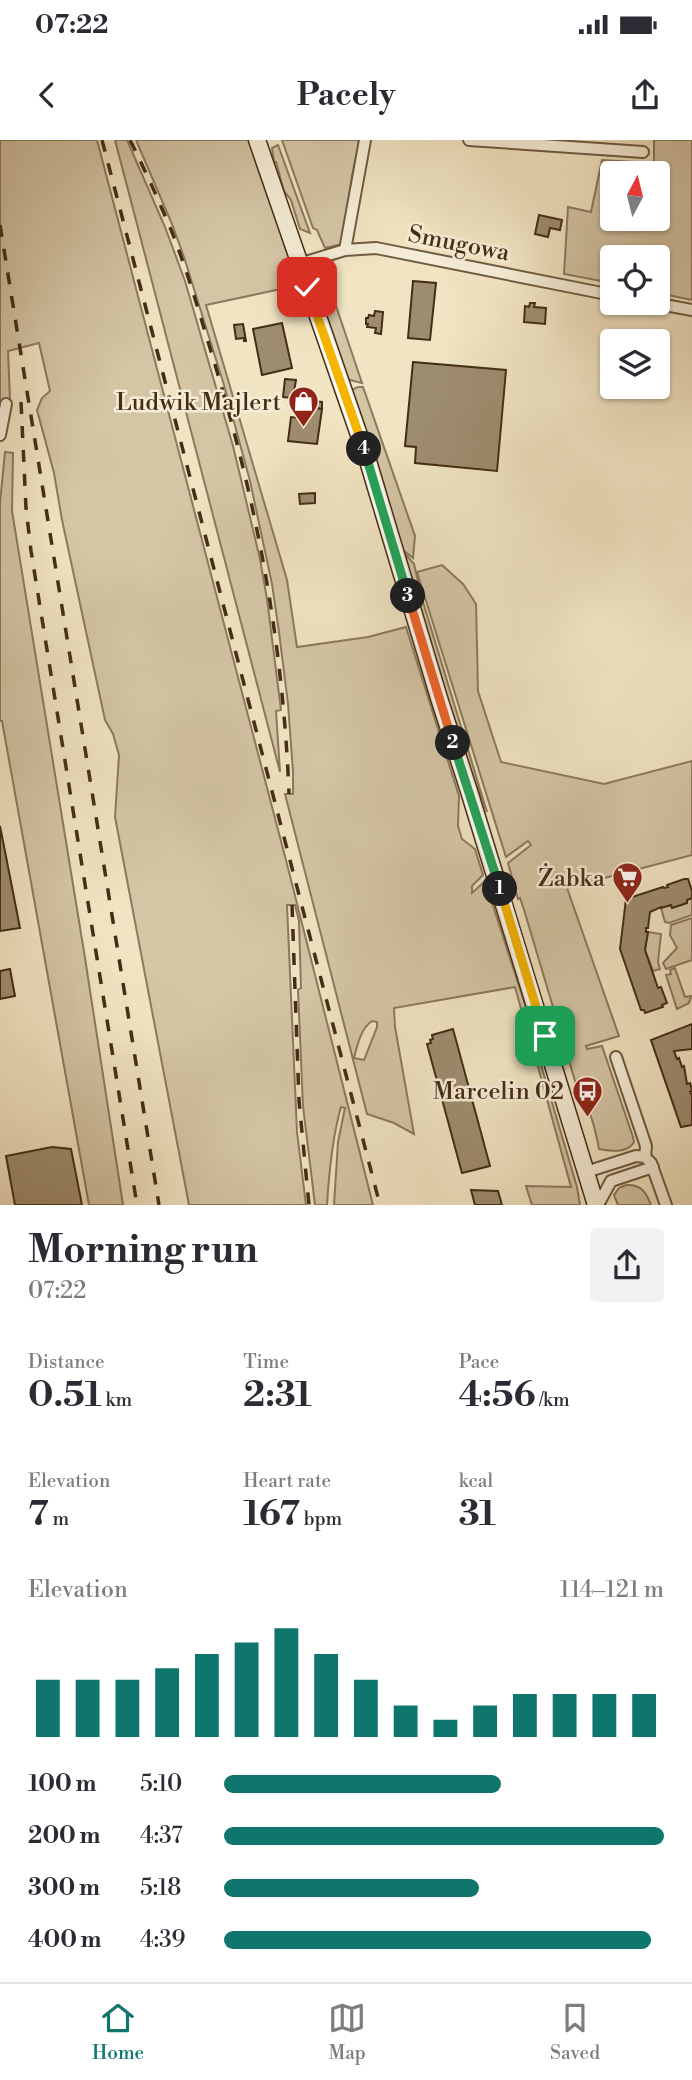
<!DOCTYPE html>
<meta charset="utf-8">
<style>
:root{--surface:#fff;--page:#f2f2f3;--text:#2b2b33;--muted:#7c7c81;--line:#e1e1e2;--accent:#0f766e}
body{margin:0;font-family:"Libre Bodoni",serif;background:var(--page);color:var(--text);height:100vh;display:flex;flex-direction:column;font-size:26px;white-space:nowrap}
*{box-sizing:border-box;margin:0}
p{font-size:23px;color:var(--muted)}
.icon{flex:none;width:38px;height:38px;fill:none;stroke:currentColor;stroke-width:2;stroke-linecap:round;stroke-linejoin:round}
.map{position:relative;height:1065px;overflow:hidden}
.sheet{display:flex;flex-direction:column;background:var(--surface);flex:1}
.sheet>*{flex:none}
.needle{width:46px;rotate:7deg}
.tools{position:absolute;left:600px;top:21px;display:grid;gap:14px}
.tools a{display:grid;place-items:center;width:70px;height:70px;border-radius:7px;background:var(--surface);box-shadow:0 2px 5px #0004;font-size:35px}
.pin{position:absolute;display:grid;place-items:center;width:60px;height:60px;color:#fff;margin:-30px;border-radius:14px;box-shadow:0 4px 10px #0006}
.km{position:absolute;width:35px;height:35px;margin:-18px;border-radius:50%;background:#222;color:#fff;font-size:19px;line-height:35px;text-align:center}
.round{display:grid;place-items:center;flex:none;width:74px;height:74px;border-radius:7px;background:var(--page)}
.summary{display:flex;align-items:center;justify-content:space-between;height:119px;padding:0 28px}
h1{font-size:38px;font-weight:700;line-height:52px}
.metrics{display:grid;grid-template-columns:repeat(3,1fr);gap:10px;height:119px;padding:7px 28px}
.metrics div{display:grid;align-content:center}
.metrics b{font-size:35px;font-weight:700}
.metrics small{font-size:19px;font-weight:400}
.metrics p{font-size:19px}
.chart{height:196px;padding:14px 28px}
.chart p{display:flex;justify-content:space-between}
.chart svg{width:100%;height:126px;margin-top:7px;stroke:var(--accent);stroke-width:6}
ul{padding:0 28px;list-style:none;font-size:23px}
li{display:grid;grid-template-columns:112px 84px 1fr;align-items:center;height:52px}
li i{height:18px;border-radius:9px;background:var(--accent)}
.status{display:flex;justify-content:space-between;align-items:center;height:49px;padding:0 35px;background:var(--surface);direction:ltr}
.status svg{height:19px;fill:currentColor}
header{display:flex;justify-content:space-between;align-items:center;height:91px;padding:0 28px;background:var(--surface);font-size:32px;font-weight:700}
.menu{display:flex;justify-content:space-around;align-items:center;height:98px;border-top:2px solid var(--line);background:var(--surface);font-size:19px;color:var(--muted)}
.menu a{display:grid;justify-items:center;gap:4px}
.menu .current{color:var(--accent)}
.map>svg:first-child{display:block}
.green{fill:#d4c5a5;stroke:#8c795e;stroke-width:2;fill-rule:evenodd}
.building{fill:#9e8c6f;stroke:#442d16;stroke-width:2}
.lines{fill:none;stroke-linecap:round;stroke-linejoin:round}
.street-casing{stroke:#6f5b41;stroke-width:14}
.secondary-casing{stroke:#442d16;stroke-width:19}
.street{stroke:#f6edd7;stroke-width:10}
.secondary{stroke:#f6edd7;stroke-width:16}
.rail{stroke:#442d16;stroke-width:3.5;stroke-dasharray:12 12;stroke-linecap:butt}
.split-1-casing{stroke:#fff;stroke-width:14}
.split-2-casing{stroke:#fff;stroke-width:14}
.split-3-casing{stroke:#fff;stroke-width:14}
.split-4-casing{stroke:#fff;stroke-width:14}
.split-5-casing{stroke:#fff;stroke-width:14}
.split-1{stroke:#f5b400;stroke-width:9}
.split-2{stroke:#22a559;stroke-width:9}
.split-3{stroke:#f0652b;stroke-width:9}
.split-4{stroke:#22a559;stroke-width:9}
.split-5{stroke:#f5b400;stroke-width:9}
.labels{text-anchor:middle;stroke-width:5;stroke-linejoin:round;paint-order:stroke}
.street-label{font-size:24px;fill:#442d16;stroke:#f6edd7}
.poi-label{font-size:24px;fill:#442d16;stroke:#f6edd7;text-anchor:end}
</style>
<div class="status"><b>07:22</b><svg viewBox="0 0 49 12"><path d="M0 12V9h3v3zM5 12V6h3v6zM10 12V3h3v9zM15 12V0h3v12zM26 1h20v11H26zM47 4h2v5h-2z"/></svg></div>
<header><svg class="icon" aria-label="back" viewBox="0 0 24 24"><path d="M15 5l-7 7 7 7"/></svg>Pacely<svg class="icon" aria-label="share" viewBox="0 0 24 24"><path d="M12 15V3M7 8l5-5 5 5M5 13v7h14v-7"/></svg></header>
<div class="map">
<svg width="692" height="1065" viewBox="0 0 692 1065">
<rect width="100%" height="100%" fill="#f1e4c2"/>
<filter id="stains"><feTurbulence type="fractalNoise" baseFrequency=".00286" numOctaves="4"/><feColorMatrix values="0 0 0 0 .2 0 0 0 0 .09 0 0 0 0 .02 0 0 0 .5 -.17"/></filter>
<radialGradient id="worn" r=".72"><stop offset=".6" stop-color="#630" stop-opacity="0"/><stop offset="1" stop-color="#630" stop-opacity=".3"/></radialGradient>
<g class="green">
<path d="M0,0h97l190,724 86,341h-39l4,-63 7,-34 -4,-1c-9,31 -12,65 -14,98h-12l-12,-99 -5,-116 3,-2 -2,-67 -4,-16h-8l10,227 9,73h-117l-74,-388 4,-62 -6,-21 -8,-14 -43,-200 -8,-47 -17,-63 5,-12 8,-7 -11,-48 -31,8 2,49 -10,1z"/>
<path d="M115,0h12l38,87 20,54 48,165 27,113 7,40 14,111 -5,1 4,61z"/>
<path d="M136,0h114l50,145 -94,20 81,275 10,67 71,-10 38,-10 53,169 -1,30 4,13 13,10 8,26 -11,11v7l13,-12 45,139 -5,3 -10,-36 -121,21 1,19 19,107 -20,-11 -27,-9 -82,-320h8v-22l-5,-68 -9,-72 -7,-48 -22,-103 -26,-96 -40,-128 -12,-33zM372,881l5,1v5l-13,33 -10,-2c3,-12 7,-30 18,-37z"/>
<path d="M282,0h78l-8,36 -10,68 -17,4 -8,-18 -4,-2z"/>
<path d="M654,0h38v160l-34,-7v-36h-46v26l-48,-9 4,-67 23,5 11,-52 52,3zM658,33v46h-46v-46z"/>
<path d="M278,5l32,88 -10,-4 -9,-29 -7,-9 -8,-29h-2l-2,-14z"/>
<path d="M326,145l4,3 32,95 -16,-4 -30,-91z"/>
<path d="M358,247h5l52,149 -2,22 -15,-12 -49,-155z"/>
<path d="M5,312l8,1 -1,58 73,447 38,247h-34l-87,-484h-2v-218z"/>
<path d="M406,415l8,9 9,38 64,210 -31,-79 -54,-174z"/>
<path d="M442,425l21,19 13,20 2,87 23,71 103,22 88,-23v94l-125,33 52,148 -33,10 1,3 15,-3 31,91 1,5c-7,12 -23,9 -35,7 -4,-21 -8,-39 -21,-58l-53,-178 -5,-15 -2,1 -10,-36 23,-18 -3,-4 -22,16 -89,-285z"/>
<path d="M692,758v17l-23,8 -4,-1 -4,-14 10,-3 1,3 15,-5v-3z"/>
<path d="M692,778v42l-26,9 -3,-6 14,-15 -7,-13 1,-10z"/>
<path d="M648,792l13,2 -3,28 2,7 -7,2 -8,-21z"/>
<path d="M675,828l10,29 6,-1 -2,7 -12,6 -11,-34 5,-1 -1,-4z"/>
<path d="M532,905h3l42,142 3,18h-48l-6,-19 45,1z"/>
<path d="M626,1045c15,-1 20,7 25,20h-33l-4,-10 5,-7z"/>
</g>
<g class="building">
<path d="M539,75l23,5 -2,10 -10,-2 -2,9 -13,-3z"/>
<path d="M413,141l23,2 -6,57 -22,-2z"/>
<path d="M530,163h5l-1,4 12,1 -1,16 -21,-2 1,-16 4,1z"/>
<path d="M375,171l8,1 -2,22 -6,-1 1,-5 -9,-1 1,-3h-2v-6h2l1,-3 5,1z"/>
<path d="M282,183l10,45 -30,7 -9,-46z"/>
<path d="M243,184l3,17h-2v-3l-8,1 -2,-14z"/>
<path d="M413,222l93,8 -9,101 -82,-8 1,-16 -11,-1z"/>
<path d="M285,239l11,1 -3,18 -10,-1z"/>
<path d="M301,260l21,2v7l-22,-3z"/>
<path d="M300,266l22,3 -5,35 -29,-3 3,-24 8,1z"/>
<path d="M315,353v10l-15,1 -1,-10z"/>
<path d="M0,686l20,102 -20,3z"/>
<path d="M684,739h4l4,12v7l-5,2v3l-15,5 -1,-3 -10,3v-1l-11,5 -2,16h-2v4h2l-3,18 13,38 3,-1 6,16 -5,2 1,2 -18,6 -1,-3h-3l-21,-61 6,-50 37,-12 1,1 4,-1 -1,-2z"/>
<path d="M10,829l5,27 -15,3v-28z"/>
<path d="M692,884v25l-18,2 3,8 2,-1 3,9 2,-1 3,18 3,-1 2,7 -2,2 2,3v30l-11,2 -30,-87z"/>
<path d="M453,889l37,137 -28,7 -35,-129 4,-1 -1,-3 3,-1 -1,-4z"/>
<path d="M52,1007l19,2 11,56h-67l-9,-49z"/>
<path d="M471,1050l27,1 4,14h-27z"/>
</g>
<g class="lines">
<defs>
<g id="street">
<path d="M469,0l174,12"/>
<path d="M345,110l20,-110"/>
<path d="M299,124l46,-14 31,-2 236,47"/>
<path d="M654,163l38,7"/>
<path d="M0,295l6,-31"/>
<path d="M616,917l30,89 -1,11"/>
<path d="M586,1032l50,-16 9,1 6,6 15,42"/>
<path d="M598,1065l13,-24 42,-14"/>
</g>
<path id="secondary" d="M257,0l111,321 71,237 30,93 127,414"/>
</defs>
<use href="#street" class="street-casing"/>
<use href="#secondary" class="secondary-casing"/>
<use href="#street" class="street"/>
<use href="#secondary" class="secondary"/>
<g class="rail">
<path d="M102,0l278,1065"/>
<path d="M130,0c15,30 29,61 42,92 16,41 28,83 41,126 44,145 70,284 76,436"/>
<path d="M0,85l159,980"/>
<path d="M21,262l5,106 5,43 106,654"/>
<path d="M292,765l7,196 10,104"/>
</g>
</g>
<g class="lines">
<defs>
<path id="split-1" d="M500,749l45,147"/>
<path id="split-2" d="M453,603l47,146"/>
<path id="split-3" d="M408,456l45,147"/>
<path id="split-4" d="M364,309l44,147"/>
<path id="split-5" d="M307,147l57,162"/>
</defs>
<use href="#split-1" class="split-1-casing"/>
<use href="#split-2" class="split-2-casing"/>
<use href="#split-3" class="split-3-casing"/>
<use href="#split-4" class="split-4-casing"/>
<use href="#split-5" class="split-5-casing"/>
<use href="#split-1" class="split-1"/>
<use href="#split-2" class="split-2"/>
<use href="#split-3" class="split-3"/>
<use href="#split-4" class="split-4"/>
<use href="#split-5" class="split-5"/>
</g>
<defs>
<symbol id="shop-pin" viewBox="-11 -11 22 30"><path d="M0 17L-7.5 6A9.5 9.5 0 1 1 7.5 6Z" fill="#8f2418" stroke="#f6edd7"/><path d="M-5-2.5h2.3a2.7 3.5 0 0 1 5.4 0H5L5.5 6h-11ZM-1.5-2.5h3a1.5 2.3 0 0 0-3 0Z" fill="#fff"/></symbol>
<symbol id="supermarket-pin" viewBox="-11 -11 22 30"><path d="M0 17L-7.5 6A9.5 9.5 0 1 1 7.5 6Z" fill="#8f2418" stroke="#f6edd7"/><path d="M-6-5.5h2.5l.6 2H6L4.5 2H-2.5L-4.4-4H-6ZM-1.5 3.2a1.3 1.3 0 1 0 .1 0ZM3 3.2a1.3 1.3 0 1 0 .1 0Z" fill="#fff"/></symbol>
<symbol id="bus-pin" viewBox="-11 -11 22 30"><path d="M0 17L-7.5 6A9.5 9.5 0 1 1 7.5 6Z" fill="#8f2418" stroke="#f6edd7"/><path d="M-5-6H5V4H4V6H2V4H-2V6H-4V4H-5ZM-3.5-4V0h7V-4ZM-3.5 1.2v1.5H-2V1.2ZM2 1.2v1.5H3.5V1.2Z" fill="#fff"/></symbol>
</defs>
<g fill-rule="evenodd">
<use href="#shop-pin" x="286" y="244" width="35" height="47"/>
<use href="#supermarket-pin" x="610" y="720" width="35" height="47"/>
<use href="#bus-pin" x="570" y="934" width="35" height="47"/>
</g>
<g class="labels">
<g class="street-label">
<text transform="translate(459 103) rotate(11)" y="8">Smugowa</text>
</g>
<g class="poi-label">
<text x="281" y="270">Ludwik Majlert</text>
<text x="605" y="746">Żabka</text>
<text x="564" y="959">Marcelin 02</text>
</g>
</g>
<rect width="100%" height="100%" filter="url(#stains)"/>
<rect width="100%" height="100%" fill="url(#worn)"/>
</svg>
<div class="tools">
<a><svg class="needle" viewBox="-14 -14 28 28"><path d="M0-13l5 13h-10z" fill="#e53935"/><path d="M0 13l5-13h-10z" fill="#7c7c81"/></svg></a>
<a><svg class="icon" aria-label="locate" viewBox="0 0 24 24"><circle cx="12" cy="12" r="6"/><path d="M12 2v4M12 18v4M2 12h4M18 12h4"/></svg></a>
<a><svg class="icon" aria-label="layers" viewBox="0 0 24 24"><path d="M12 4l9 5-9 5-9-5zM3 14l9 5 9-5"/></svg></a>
</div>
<div class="pin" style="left:545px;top:896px;background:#1e9e55"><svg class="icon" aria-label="arrive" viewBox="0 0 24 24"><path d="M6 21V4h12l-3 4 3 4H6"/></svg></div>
<div class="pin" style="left:307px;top:147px;background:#d93025"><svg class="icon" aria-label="check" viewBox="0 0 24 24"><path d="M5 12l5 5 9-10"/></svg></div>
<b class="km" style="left:500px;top:749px">1</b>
<b class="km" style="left:453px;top:603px">2</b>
<b class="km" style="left:408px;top:456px">3</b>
<b class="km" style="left:364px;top:309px">4</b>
</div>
<section class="sheet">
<div class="summary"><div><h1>Morning run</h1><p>07:22</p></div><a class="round"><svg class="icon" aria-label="share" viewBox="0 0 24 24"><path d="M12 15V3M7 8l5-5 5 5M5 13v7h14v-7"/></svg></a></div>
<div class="metrics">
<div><p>Distance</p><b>0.51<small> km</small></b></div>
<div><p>Time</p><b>2:31</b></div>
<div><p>Pace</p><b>4:56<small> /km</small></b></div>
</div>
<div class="metrics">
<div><p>Elevation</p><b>7<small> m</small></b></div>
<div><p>Heart rate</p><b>167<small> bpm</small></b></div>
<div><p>kcal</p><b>31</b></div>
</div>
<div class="chart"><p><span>Elevation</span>114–121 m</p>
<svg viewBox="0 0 160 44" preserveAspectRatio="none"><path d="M5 44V24M15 44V24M25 44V24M35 44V20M45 44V15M55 44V11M65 44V6M75 44V15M85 44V24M95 44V33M105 44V38M115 44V33M125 44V29M135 44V29M145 44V29M155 44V29"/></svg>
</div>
<ul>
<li><b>100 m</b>5:10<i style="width:63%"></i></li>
<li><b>200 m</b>4:37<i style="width:100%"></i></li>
<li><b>300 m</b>5:18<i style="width:58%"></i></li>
<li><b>400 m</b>4:39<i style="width:97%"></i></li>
</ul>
</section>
<nav class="menu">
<a class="current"><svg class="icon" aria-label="home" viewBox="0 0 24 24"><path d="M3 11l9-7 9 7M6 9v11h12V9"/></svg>Home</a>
<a><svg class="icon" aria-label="map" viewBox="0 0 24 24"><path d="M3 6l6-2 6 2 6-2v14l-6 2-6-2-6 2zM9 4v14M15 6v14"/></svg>Map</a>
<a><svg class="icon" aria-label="saved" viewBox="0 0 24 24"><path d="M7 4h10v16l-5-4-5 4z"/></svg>Saved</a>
</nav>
